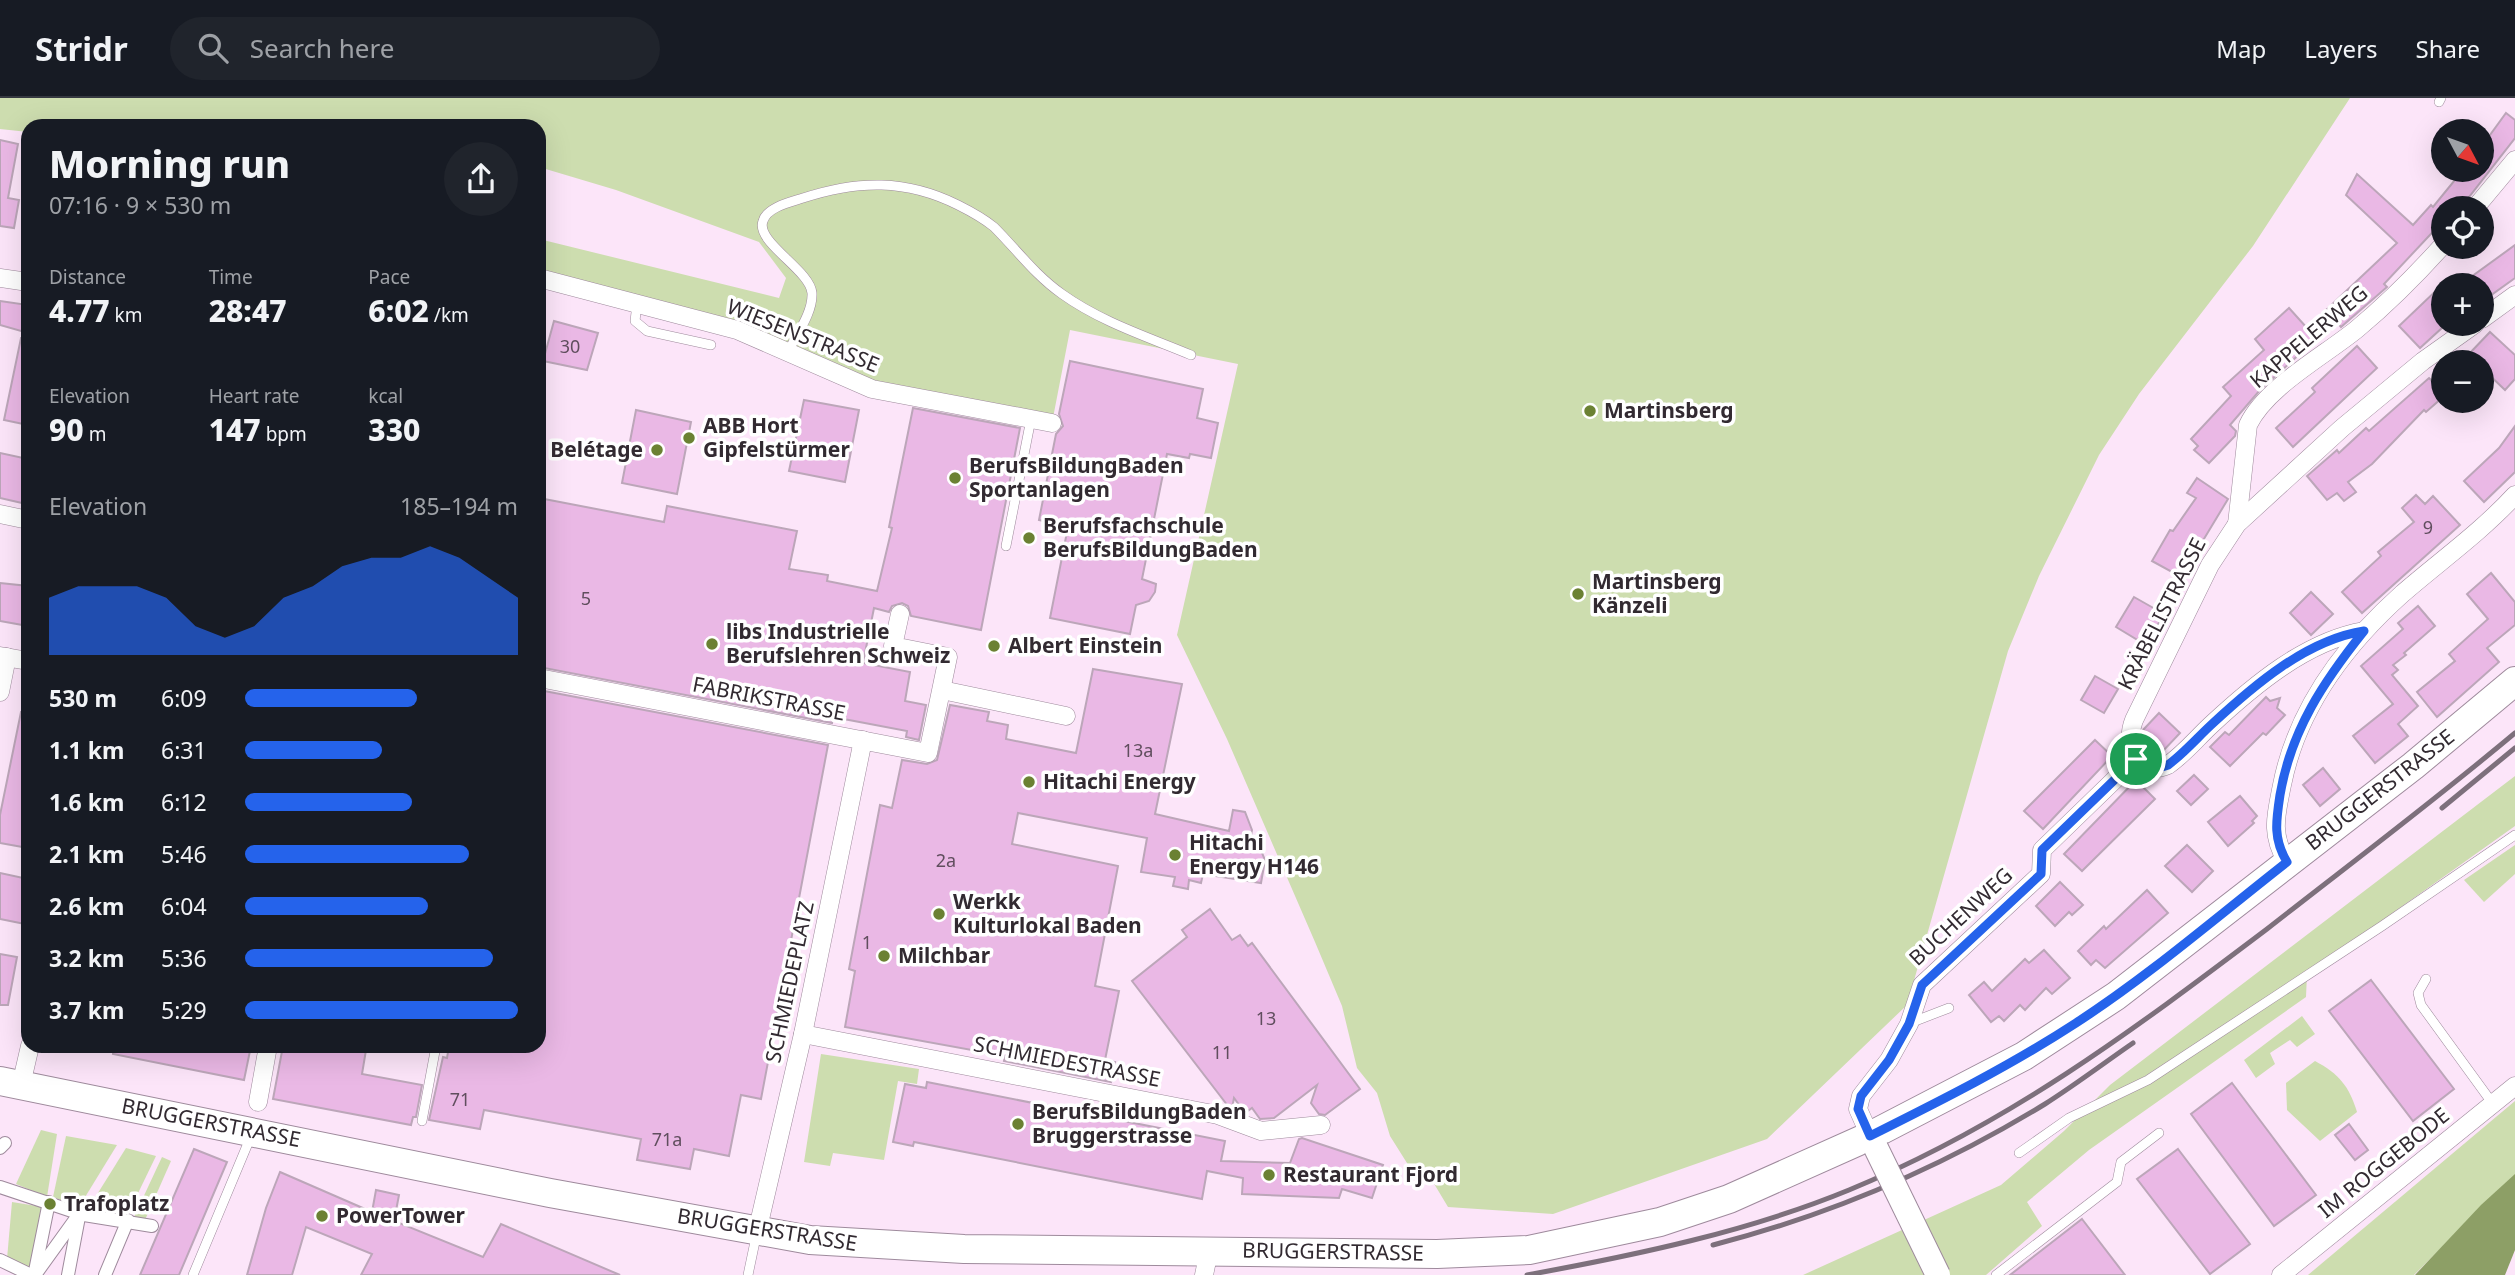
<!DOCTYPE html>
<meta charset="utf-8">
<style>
:root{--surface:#171b24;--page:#20242c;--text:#f1f3f6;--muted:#9ea1a6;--line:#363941;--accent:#2563eb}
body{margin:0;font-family:"Noto Sans",sans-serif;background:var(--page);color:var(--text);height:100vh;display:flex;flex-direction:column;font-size:26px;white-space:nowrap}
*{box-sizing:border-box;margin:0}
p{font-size:23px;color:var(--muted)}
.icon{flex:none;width:38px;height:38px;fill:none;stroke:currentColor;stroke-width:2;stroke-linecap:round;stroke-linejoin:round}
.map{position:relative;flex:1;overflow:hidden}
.details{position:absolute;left:21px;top:21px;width:525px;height:934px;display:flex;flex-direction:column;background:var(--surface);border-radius:21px;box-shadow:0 7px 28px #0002}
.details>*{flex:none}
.needle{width:46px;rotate:131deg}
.buttons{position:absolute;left:2431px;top:21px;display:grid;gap:14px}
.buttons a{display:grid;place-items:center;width:63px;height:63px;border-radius:50%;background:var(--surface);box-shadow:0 7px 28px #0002;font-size:35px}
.pin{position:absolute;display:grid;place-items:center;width:60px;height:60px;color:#fff;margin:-30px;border:4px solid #fff;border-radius:50%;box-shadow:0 2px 7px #0007}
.round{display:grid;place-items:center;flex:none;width:74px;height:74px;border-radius:37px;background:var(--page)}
.headline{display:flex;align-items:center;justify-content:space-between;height:119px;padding:0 28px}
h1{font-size:38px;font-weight:800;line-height:52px}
.stats{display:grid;grid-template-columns:repeat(3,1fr);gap:10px;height:119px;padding:7px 28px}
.stats div{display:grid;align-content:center}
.stats b{font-size:30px;font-weight:800}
.stats small{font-size:19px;font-weight:400}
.stats p{font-size:19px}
.chart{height:196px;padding:14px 28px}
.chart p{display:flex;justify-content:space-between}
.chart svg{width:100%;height:126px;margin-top:7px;fill:var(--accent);opacity:.7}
ul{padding:0 28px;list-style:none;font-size:23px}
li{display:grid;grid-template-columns:112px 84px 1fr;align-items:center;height:52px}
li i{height:18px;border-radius:9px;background:var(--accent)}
header{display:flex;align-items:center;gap:42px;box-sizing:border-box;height:98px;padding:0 35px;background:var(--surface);border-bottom:2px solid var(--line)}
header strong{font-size:33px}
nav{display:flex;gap:38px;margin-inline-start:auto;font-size:24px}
.search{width:490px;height:63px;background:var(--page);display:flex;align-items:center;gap:18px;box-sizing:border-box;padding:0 24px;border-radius:38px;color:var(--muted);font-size:26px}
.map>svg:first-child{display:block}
.green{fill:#cdddaf}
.water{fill:#8d9f66}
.building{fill:#eab8e5;stroke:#bca6b9;stroke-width:2}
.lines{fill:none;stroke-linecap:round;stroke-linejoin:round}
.service-casing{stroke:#9e8a9c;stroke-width:10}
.pedestrian-casing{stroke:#9e8a9c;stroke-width:14}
.minor-casing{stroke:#9e8a9c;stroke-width:19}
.primary-casing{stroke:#9e8a9c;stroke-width:30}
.service{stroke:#fff;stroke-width:9}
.pedestrian{stroke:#fff;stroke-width:12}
.minor{stroke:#fff;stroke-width:18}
.primary{stroke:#fff;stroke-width:28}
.rail{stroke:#7d707c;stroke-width:5}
.secondary-bridge-casing{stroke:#9e8a9c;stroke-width:26;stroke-linecap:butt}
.secondary-bridge{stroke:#fff;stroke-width:24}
.route-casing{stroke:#fff;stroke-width:14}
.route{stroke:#2563eb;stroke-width:9}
.poi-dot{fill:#6b8133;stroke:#fff;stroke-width:2.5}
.labels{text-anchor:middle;stroke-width:7;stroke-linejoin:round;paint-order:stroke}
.number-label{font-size:18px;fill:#604e5e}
.street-label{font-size:21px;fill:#322a31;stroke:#fff}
.poi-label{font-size:21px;font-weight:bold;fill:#322a31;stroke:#fff;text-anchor:start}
</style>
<header>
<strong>Stridr</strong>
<div class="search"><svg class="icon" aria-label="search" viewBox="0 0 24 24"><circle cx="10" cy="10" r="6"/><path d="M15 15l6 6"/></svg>Search here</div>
<nav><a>Map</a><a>Layers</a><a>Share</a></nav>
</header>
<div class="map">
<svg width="2515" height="1177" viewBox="0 0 2515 1177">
<rect width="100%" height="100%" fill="#fce5f9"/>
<g class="green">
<path d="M0,0h2350l-97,148 -114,148 -40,61 -60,121 -31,75 -101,354 -140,134 -214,75 -105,-7 -18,-30 -18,-6 -22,-35 -13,-43 -20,-25 -15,-62 -27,-64 -88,-203 -50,-104 61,-271 -168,-34 -18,93 -152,-27 -137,-55 -224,-63v-39l240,59 7,-20 -27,-36 -143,-52 -77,-23v-41h-511v6l-28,-3z"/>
<path d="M2515,678v50l-208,148 -1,23 -217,153 -62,52 15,24 -56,49h-183l198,-90 63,-54 46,-46z"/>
<path d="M2515,747v29l-31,28 -20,-22z"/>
<path d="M2302,918l13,18 -18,13 -7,-7 -20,13 5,11 -19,14 -12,-18z"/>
<path d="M821,956l98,15 -2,15 -19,-3 -14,79 -51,-7 -3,13 -26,-4z"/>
<path d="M2315,963c24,13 34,25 42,51l-37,29 -33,-31 -1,-27z"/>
<path d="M2515,1003v74l-101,100h-106z"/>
<path d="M41,1032l16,4 -10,63 -31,-13z"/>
<path d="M66,1038l51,9 -38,62 -26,-10z"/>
<path d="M126,1050l30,8 -29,60 -39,-7z"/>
<path d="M162,1059l9,4 -26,59 -11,-3z"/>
<path d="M12,1104l31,5 -12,62 -24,-10z"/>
</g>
<path class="water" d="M2515,1076v76l-10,25h-90l66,-70z"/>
<g class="building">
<path d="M2506,15l9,7v18l-49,63 -2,7h-21v13l-59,63 3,3 -46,40 -5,-6 -76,69 -30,35 6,6 -1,5 -26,27 -15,-13 4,-4 -7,-7 40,-43 -8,-9 41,-37 -9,-11 34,-31 18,20 90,-85 -51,-48 11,-21 56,51 18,-20 2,2 30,-37h19v-24z"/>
<path d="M0,42l18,4 -10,54 11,2 -5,28 -14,-2z"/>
<path d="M2515,147v33l-28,20 -5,-7v-6h-5l-6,-8z"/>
<path d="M2443,186v43l-23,21 -21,-22z"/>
<path d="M0,203l28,4v28l-28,-8z"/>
<path d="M554,223l44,12 -11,37 -44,-9z"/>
<path d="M2490,234l25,23v24l-10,11 -23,-22v-6h-6l-8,-7z"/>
<path d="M21,240l7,1v86l-24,-5z"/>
<path d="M2357,248l20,22 -84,79 -17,-19 39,-36 -3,-4z"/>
<path d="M1070,263l133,28 -6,29 21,5 -7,35 -21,-4 -1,4 -22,-4 -25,125 14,5 -1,8 -6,9 -13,4 -6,29 -80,-16 18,-91 -29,-7 17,-86 7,-8 -4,-12z"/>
<path d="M2429,280l14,14v5l-17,15 -2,-2 -52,54 -24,18 8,10 -12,9 -7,-8 -10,7 -20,-24 30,-26 2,3 27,-25 3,3z"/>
<path d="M804,302l55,10 -14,72 -56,-11z"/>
<path d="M913,310l107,20 -39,202 -70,-14 -3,-10 -6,-3 -10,3 -3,6 -15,-4 -11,55 47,9 -5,29 21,4 -7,35 -13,-3 1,-6 -74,-14 -1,6 -293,-56v-169l125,24 3,-16 130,25 -8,38 39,6 -1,6 50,10 15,-63 -3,-1z"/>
<path d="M636,312l55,12 -14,72 -55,-11z"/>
<path d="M2515,328v46l-31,30 -20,-21 35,-33z"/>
<path d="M0,355l28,6v15l-6,29 -22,-5z"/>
<path d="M2197,380l31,21 -47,78 -29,-16 18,-31 3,1 23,-33 -9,-5z"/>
<path d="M2416,397l9,9 8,-8 27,29 -98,88 -20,-21 39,-36 -3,-4 36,-30 -12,-14z"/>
<path d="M2491,475l24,29v23l-28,23 12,14 -62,55 -20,-25 38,-31 -6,-7 39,-35 -21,-25z"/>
<path d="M0,485l28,3v40l-28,-5z"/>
<path d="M2311,494l22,22 -22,21 -21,-22z"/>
<path d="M2134,499l30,17 -18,31 -30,-18z"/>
<path d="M2418,508l17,20 -31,27 2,2 -13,10 5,5 -6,5 26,31 -20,18 10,12 -33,27 -22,-27 40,-32 -32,-38 42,-37 -5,-6z"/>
<path d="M1093,571l89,15 -27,130 74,17 4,-21 12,2 7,18 -2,11 8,2 7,17 -4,23 -58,-9 -2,9 -12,-3 -1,9 -15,-3 2,-9 -34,-5 6,-34 -129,-25 -6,31 106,22 -23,120 24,5 -14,69 10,2 -4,20 -107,-21 1,-5 -160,-29 10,-56 -6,-2 31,-164 12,3 10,-48 25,4 10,-4 13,-55 39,7 -2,9 21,4 -2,14 70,14z"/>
<path d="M2095,578l23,13 -14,24 -23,-13z"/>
<path d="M539,592l289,55 -67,354 -20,-4 -12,61 -35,-7 -4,20 -53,-9 4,-21 -157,-29 -4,19 -51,-9 14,-63 4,1 2,-12h90z"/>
<path d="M2266,599l4,4 10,-3 -3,10 8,7 -19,20 -3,-2 -33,33 -20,-19 15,-15 4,3z"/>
<path d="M21,614h7v136l-28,-5v-28z"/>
<path d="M2159,615l21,20 -16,17 -5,-4 -3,4 -14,-13 1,-7z"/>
<path d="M2095,642l17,16 -69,73 -19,-18z"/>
<path d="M2323,670l17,21 -20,17 -17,-21z"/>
<path d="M2194,677l14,14 -17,16 -14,-14z"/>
<path d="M2136,682l19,19 -73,72 -18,-17z"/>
<path d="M2240,698l17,20 -5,5 2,2 -26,23 -20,-24z"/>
<path d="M2187,747l26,26 -21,21 -27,-26z"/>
<path d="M0,775l28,6 -3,45 -25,-5z"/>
<path d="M2060,784l23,23 -11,10 -3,-3 -14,14 -19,-20z"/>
<path d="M2147,792l21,23 -63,55 -9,-8 -5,5 -13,-14 26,-25 2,3z"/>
<path d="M1210,811l22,31 8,-5 8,11 4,-3 108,146 -35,26 -6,-1 -8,-11 6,-18 -43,33 -14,1 -8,-11 -7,5 -11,-15 -2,10 -4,-2 -96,-125 55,-44 -5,-7z"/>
<path d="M2044,852l26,28 -18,16 -6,-6 -21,22 -5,-5 -16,16 -5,-5 -8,6 -22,-27 15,-13 8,9 33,-32 4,4z"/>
<path d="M0,856l17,3 -9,48h-8z"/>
<path d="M2371,882l83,109 -41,32 -84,-110z"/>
<path d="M114,948h137l-7,34 -131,-26z"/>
<path d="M283,948h63l20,4 -4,24 60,11 -6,32h-3l-2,8 -138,-26z"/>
<path d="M927,984l298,59 -4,20 69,2 9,-24 3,-1 81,27 -11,33 -30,-9 -3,9 -97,-4 1,-16 -36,-7 -5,28 -288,-57 -1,4 -20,-4 12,-58 21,4z"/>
<path d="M2232,985l84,112 -42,31 -83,-112z"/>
<path d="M2349,1026l19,26 -13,10 -20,-25z"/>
<path d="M194,1051l33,13 -48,113h-39z"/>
<path d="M2178,1051l72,95 -40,30 -73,-95z"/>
<path d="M280,1074l92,40 4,-22 23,5 -5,26 89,36 18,-33 119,51h-259l11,-21 -66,-27 -14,48h-45l19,-67z"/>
<path d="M2082,1121l43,56h-115l32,-25z"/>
</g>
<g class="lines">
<defs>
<g id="service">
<path d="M2439,4l2,-4"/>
<path d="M637,206l-2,17 12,10 64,14"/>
<path d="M788,254c8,-17 25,-39 24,-59 -2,-23 -57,-51 -49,-72 4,-14 28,-19 40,-23 55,-18 103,-19 155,7 12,6 25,13 36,22 23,23 41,48 68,67 39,28 86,43 129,61"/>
<path d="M1006,448l25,-127"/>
<path d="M2426,881l-8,14 3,12 72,99"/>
<path d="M1910,925l39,-15"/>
<path d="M422,1023l14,-75"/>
<path d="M2019,1055l50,-35 79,-38 234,-154 133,-91"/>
<path d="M193,1177l58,-139"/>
<path d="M748,1177l9,-43"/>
<path d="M1996,1177l121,-93 4,-20 38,-29"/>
</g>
<g id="pedestrian">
<path d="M0,1050l5,-5"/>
<path d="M0,1089l84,28 68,11"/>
<path d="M0,1162l31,15"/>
<path d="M35,1173l14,-69"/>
<path d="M35,1177l44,-61"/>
<path d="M68,1177l11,-58"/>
<path d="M105,1177l23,-55"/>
</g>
<g id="minor">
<path d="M2475,110l40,-48"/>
<path d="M0,180l28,4"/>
<path d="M539,180l198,52 135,59 180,34"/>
<path d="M2482,221l33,-24"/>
<path d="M0,416l28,6"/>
<path d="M2237,426l11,-99c18,-38 76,-69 109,-96 30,-25 60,-55 86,-84"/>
<path d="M2364,533c-58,10 -111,55 -153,94 -14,13 -27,29 -43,40 -32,14 -44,-20 -34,-45l76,-155 27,-41 105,-96 81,-67 52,-37"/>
<path d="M0,558l28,5"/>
<path d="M539,580l389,75 20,-96 -55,-11 7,-32"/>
<path d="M942,592l124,26"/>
<path d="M0,594l7,-35"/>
<path d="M2287,764c-17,-28 -11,-47 -5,-77 15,-76 63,-140 120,-191 38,-33 79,-62 113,-99"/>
<path d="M803,936l415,81 43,16 60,-6"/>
<path d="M21,987l9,-39"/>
<path d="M258,1004l10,-56"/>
<path d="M1870,1038l-12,-27 3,-13 28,-36 20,-36 13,-39 119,-111 1,-24 94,-91"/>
<path d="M757,1134l46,-198 60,-294"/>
<path d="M1204,1177l5,-24"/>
<path d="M2281,1177l234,-189"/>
</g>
<path id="primary" d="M0,983l550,112 260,47 154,9 473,5 92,-4 131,-28 69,-23 141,-63 154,-80 92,-60 297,-230 102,-85"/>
</defs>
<use href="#service" class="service-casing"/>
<use href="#pedestrian" class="pedestrian-casing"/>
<use href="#minor" class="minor-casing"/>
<use href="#primary" class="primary-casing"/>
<use href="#service" class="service"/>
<use href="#pedestrian" class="pedestrian"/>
<use href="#minor" class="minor"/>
<use href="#primary" class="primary"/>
<g class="rail">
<path d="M2442,710l73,-60"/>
<path d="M1713,1147c117,-30 229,-78 332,-141 30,-19 59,-41 88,-61"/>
<path d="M1527,1177c109,-20 220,-43 322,-85 158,-65 283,-159 418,-261 83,-65 167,-128 248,-196"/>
</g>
<defs>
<path id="secondary-bridge" d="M1876,1050l62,127"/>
</defs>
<use href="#secondary-bridge" class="secondary-bridge-casing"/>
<use href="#secondary-bridge" class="secondary-bridge"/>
</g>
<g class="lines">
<defs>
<path id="route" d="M2364,533c-40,50 -73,99 -84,164 -4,26 -7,44 7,67 -69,54 -137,113 -211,161 -66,43 -136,78 -206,113l-12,-27 3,-13 28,-36 20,-36 13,-39 119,-111 1,-24 94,-91c9,8 20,11 32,6 15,-11 29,-27 43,-40 42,-39 95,-85 153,-94z"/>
</defs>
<use href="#route" class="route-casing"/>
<use href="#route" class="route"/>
</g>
<g class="poi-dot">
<circle cx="1590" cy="313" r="7"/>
<circle cx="689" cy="340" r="7"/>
<circle cx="657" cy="352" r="7"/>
<circle cx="955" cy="380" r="7"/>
<circle cx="1029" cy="440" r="7"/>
<circle cx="1578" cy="496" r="7"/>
<circle cx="712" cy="546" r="7"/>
<circle cx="994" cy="548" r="7"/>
<circle cx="1029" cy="684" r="7"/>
<circle cx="1175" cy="757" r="7"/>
<circle cx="939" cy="816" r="7"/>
<circle cx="884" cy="858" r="7"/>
<circle cx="1018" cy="1026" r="7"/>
<circle cx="1269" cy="1077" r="7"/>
<circle cx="50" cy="1106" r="7"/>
<circle cx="322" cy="1118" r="7"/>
</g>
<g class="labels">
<g class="number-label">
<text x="570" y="255">30</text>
<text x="2428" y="436">9</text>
<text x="586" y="507">5</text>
<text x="1138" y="659">13a</text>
<text x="946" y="769">2a</text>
<text x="867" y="851">1</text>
<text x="1266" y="927">13</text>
<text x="1222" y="961">11</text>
<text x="460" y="1008">71</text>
<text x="667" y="1048">71a</text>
</g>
<g class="street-label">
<text transform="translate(803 238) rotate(22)" y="7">WIESENSTRASSE</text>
<text transform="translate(2309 239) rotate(-40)" y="7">KAPPELERWEG</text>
<text transform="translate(2162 516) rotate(-63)" y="7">KRÄBELISTRASSE</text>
<text transform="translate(769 601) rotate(11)" y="7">FABRIKSTRASSE</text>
<text transform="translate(2380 692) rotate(-38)" y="7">BRUGGERSTRASSE</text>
<text transform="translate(1961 819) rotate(-43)" y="7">BUCHENWEG</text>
<text transform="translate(790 884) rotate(-78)" y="7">SCHMIEDEPLATZ</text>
<text transform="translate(1067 964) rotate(11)" y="7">SCHMIEDESTRASSE</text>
<text transform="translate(211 1025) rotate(11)" y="7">BRUGGERSTRASSE</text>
<text transform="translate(2384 1065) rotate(-39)" y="7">IM ROGGEBODE</text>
<text transform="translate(767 1132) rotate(9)" y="7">BRUGGERSTRASSE</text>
<text transform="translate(1333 1154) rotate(1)" y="7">BRUGGERSTRASSE</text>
</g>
<g class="poi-label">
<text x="1604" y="320">Martinsberg</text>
<text x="703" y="335">ABB Hort<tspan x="703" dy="24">Gipfelstürmer</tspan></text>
<text x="643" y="359" text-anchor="end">Belétage</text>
<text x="969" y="375">BerufsBildungBaden<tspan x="969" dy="24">Sportanlagen</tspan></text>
<text x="1043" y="435">Berufsfachschule<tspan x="1043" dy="24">BerufsBildungBaden</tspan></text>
<text x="1592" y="491">Martinsberg<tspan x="1592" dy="24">Känzeli</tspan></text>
<text x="726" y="541">libs Industrielle<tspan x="726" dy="24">Berufslehren Schweiz</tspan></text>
<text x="1008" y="555">Albert Einstein</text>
<text x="1043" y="691">Hitachi Energy</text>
<text x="1189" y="752">Hitachi<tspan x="1189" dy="24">Energy H146</tspan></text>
<text x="953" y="811">Werkk<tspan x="953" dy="24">Kulturlokal Baden</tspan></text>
<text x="898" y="865">Milchbar</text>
<text x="1032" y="1021">BerufsBildungBaden<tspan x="1032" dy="24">Bruggerstrasse</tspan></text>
<text x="1283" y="1084">Restaurant Fjord</text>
<text x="64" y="1113">Trafoplatz</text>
<text x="336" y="1125">PowerTower</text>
</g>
</g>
</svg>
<div class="buttons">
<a><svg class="needle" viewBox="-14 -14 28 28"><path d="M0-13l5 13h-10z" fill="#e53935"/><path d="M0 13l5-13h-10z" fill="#9ea1a6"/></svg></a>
<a><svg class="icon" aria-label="locate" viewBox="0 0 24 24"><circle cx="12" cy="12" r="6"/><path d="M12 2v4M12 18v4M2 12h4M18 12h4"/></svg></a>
<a>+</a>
<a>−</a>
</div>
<div class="pin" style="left:2136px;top:661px;background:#1e9e55"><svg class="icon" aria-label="arrive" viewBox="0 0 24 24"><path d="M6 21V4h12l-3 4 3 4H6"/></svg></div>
<section class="details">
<div class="headline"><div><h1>Morning run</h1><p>07:16 · 9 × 530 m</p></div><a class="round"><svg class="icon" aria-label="share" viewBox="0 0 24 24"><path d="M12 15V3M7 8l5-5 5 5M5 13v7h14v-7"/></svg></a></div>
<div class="stats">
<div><p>Distance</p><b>4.77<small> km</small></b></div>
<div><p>Time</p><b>28:47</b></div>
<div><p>Pace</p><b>6:02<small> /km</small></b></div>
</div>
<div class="stats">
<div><p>Elevation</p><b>90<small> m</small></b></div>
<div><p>Heart rate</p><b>147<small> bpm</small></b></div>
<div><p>kcal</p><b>330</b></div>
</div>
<div class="chart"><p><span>Elevation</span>185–194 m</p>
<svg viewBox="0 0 160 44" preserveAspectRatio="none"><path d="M0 44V24L10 20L20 20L30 20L40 24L50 34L60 38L70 34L80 24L90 20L100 13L110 10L120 10L130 6L140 10L150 17L160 24V44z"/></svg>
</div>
<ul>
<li><b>530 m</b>6:09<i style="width:63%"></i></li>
<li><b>1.1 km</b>6:31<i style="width:50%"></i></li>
<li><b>1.6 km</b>6:12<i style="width:61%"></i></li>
<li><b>2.1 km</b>5:46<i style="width:82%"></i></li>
<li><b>2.6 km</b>6:04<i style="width:67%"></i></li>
<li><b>3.2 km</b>5:36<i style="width:91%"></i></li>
<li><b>3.7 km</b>5:29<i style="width:100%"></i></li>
</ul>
</section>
</div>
